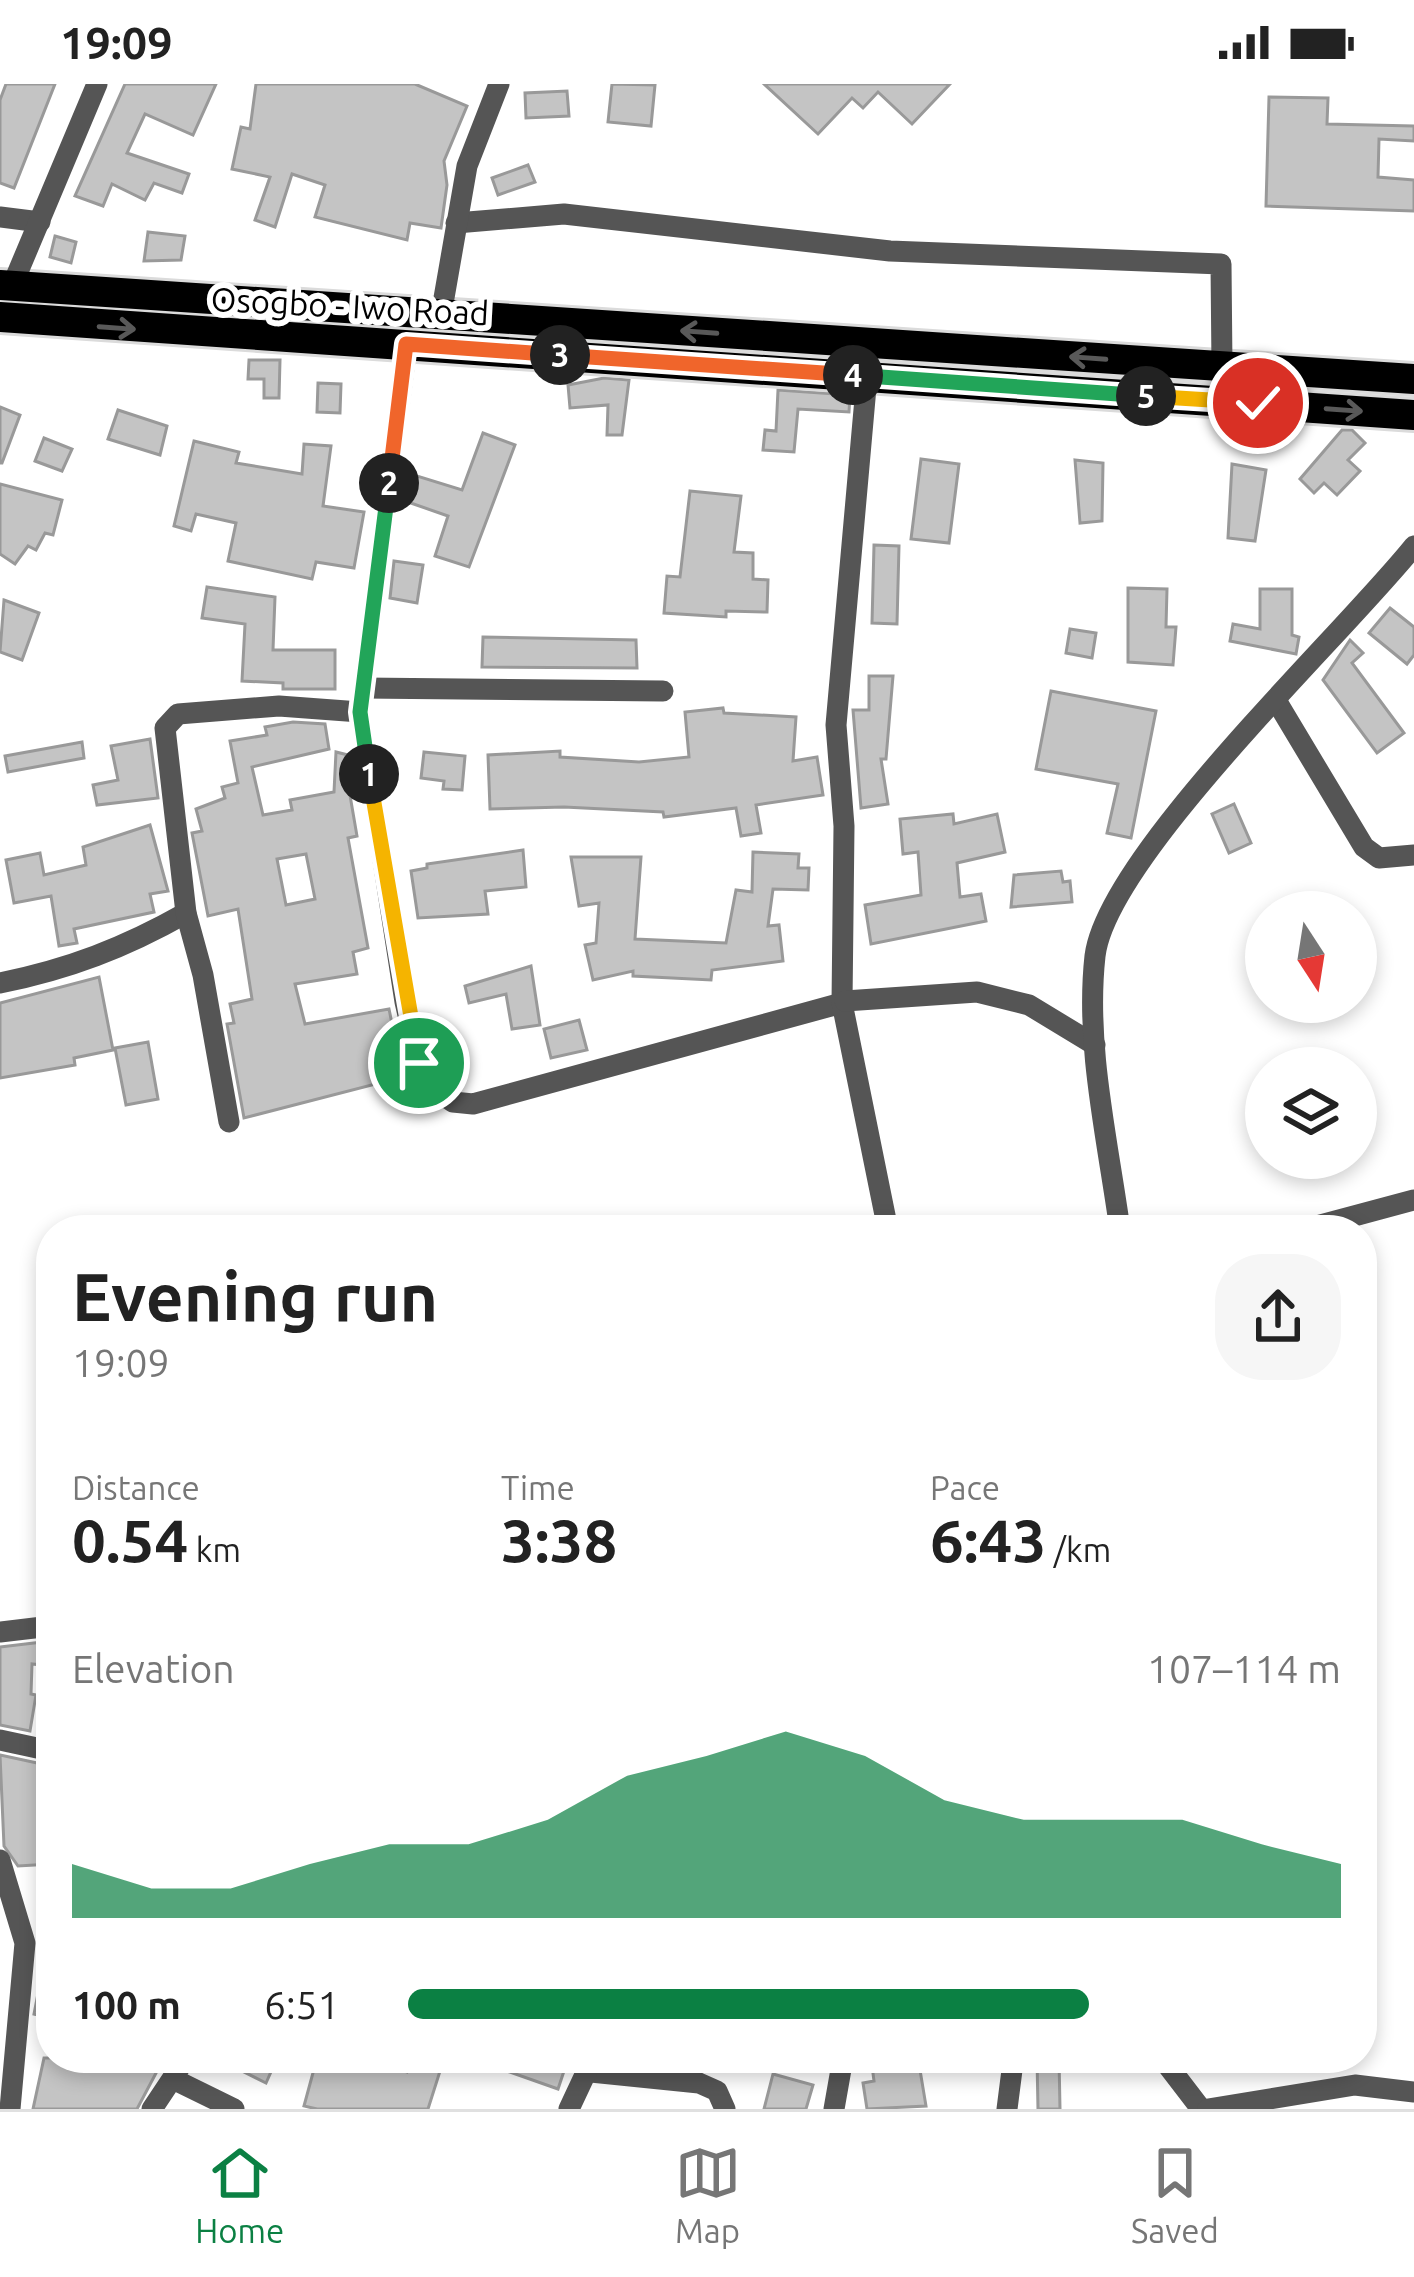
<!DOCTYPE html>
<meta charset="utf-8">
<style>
:root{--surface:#fff;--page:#f6f6f6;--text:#222;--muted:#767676;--line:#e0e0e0;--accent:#0b8043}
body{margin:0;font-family:Ubuntu,sans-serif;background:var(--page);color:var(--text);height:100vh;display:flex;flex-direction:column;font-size:45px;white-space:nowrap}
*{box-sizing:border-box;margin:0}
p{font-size:39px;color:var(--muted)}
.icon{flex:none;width:66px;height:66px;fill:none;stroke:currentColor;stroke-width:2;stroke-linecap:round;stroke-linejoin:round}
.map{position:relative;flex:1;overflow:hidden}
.drawer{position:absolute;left:36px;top:1131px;width:1341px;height:858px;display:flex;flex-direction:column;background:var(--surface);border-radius:48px;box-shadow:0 6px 18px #0003}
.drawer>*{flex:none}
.needle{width:78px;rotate:168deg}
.buttons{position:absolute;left:1245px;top:807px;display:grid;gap:24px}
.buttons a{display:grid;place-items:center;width:132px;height:132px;border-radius:50%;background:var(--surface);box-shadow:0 6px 18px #0003;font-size:60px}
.pin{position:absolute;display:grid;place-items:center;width:102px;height:102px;color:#fff;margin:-51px;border:6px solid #fff;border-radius:50%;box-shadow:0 3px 12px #0007}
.km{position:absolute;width:60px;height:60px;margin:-30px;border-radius:50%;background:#222;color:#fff;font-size:33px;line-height:60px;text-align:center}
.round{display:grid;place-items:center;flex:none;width:126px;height:126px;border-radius:48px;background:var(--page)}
.summary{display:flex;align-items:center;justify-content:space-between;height:204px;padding:0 36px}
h1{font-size:66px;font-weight:700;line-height:90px}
.stats{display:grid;grid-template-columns:repeat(3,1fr);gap:18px;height:204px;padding:12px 36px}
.stats div{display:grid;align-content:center}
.stats b{font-size:60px;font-weight:700}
.stats small{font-size:33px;font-weight:400}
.stats p{font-size:33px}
.chart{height:336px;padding:24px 36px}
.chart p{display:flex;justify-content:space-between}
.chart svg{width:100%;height:216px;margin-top:12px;fill:var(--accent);opacity:.7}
ul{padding:0 36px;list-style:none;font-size:39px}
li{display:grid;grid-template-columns:192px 144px 1fr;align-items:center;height:90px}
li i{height:30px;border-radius:15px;background:var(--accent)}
.status{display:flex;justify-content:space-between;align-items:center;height:84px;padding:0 60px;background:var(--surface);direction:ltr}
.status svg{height:33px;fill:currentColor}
.tab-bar{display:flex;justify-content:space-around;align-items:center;height:168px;border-top:3px solid var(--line);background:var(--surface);font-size:33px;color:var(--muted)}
.tab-bar a{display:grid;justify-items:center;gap:6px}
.tab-bar .selected{color:var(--accent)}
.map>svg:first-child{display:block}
.building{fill:#c4c4c4;stroke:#999;stroke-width:3;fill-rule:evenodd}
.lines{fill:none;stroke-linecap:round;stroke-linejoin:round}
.primary-casing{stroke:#dbdbdb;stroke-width:36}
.street{stroke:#555;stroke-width:21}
.primary{stroke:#000;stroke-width:30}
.oneway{stroke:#595959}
.split-1-casing{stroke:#fff;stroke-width:24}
.split-2-casing{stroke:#fff;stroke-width:24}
.split-3-casing{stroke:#fff;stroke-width:24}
.split-4-casing{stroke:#fff;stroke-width:24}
.split-5-casing{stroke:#fff;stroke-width:24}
.split-6-casing{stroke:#fff;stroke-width:24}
.split-1{stroke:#f5b400;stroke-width:15}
.split-2{stroke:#22a559;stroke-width:15}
.split-3{stroke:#f0652b;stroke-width:15}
.split-4{stroke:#f0652b;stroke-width:15}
.split-5{stroke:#22a559;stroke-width:15}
.split-6{stroke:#f5b400;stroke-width:15}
.labels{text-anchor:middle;stroke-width:12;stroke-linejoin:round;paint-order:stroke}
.street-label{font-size:33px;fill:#000;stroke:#fff}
</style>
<div class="status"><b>19:09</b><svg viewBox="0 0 49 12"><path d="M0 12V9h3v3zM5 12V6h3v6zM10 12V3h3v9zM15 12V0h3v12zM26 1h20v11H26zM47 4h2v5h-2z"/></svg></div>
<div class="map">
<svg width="1414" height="2025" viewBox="0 0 1414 2025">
<rect width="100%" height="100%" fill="#fff"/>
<g class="building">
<path d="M6,0h49l-41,104 -14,-5v-83z"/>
<path d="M125,0h91l-23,51 -48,-21 -18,39 62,21 -7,19 -28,-10 -9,17 -33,-16 -9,22 -28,-10z"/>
<path d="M256,0h159l52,22 -23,55 3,24 -6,43 -31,-5 -3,17 -92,-23 10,-32 -33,-11 -17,53 -20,-7 15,-43 -38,-8 9,-42 9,2z"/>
<path d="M612,0l43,1 -4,41 -43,-4z"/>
<path d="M764,0h186l-38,40 -34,-32 -15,16 -11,-10 -34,36z"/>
<path d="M567,7l2,25 -43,2 -1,-25z"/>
<path d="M1269,13l59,1 -1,26 87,2v15l-35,-2 -1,38 36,3v31l-148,-5z"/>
<path d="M528,81l7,17 -37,13 -6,-17z"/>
<path d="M148,148l37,4 -4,24 -37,1z"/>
<path d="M55,152l21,6 -5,21 -21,-6z"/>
<path d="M249,276h31l-1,38h-15v-19h-16z"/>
<path d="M604,294l25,2 -7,55h-15l1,-30 -38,3 -2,-23z"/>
<path d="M318,299l23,1 -1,29 -23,-1z"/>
<path d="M778,306l72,5 -1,17 -51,-3 -4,43 -31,-2 2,-20 11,1z"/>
<path d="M0,323l20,8 -18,48h-2z"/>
<path d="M118,326l49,16 -7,29 -52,-16z"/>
<path d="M1342,346h10l13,13 -17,17 12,11 -23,24 -13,-12 -10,10 -14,-14z"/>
<path d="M483,349l32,12 -46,122 -34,-11 13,-40 -43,-15 9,-26 48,15z"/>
<path d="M44,354l28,11 -10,22 -27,-10z"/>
<path d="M194,357l45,11 -3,11 66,11 2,-30 27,2 -8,60 41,6 -10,56 -38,-6 -4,17 -84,-18 8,-38 -40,-9 -5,17 -17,-5z"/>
<path d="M921,375l38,5 -10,79 -38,-4z"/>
<path d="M1075,376l28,3 -1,58 -22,2z"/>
<path d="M1232,380l34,6 -11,71 -27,-3z"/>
<path d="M0,400l62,16 -9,35 -8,-2 -9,17 -8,-4 -13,18 -15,-10z"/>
<path d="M690,407l51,5 -7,56 19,1v26l15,1 -1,32 -41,-1v6l-62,-4 3,-37 13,1z"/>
<path d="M874,461l25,1 -2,78 -25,-1z"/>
<path d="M394,477l29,4 -6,38 -27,-5z"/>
<path d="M207,503l68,10 -2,53h62v39h-52v-6l-41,-2 3,-57 -43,-6z"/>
<path d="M1128,504l39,1 -1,38h10l-3,38 -45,-3z"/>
<path d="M1260,505h32v46l7,2 -3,17 -66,-13 3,-17 27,5z"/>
<path d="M4,516l35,13 -17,47 -22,-8z"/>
<path d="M1390,524l24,19v28l-7,9 -38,-31z"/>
<path d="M1070,545l26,4 -4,25 -26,-5z"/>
<path d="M483,553l153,3 1,28 -155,-1z"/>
<path d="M1350,556l13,13 -11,10 52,70 -27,20 -54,-73z"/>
<path d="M869,592h24l-7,83h-5l7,45 -27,4 -8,-98h16z"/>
<path d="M1051,607l105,20 -25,127 -24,-5 11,-49 -82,-15z"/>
<path d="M723,624l1,5 72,4 -3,44 24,-4 6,38 -67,10 5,28 -20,3 -5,-28 -72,9 -1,-5 -99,-5 -74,2 -2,-54 72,-4v6l79,5 50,-5 -4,-45z"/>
<path d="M293,638l32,2 4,25 -77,18 11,48 29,-5 -2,-10 44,-8 2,-40 16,4 1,16h-7l11,64 -9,2 20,110 -15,4 4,22 -62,10 10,40 84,-15 14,68 -159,41 -17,-94 7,-1 -4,-19 22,-5 -14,-90 -30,7 -16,-83 10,-2 -6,-22 29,-11 -3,-11 16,-4 -8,-42 37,-6 -2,-8zM306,770l9,45 -29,6 -9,-46z"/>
<path d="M150,655l8,59 -61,7 -4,-20 25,-5 -7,-34z"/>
<path d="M82,658l2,16 -76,14 -3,-16z"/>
<path d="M424,668l41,4 -3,34 -19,-1 1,-8 -23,-3z"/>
<path d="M1234,720l17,39 -22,10 -17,-39z"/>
<path d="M953,730l1,10 43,-10 8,38 -48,11 3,34 21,-3 5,27 -115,23 -6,-39 56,-10 -3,-43 -15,2 -3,-35z"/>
<path d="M150,741l18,66 -18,3 4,18 -80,17 3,14 -18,3 -8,-50 -37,7 -8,-43 34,-7 4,22 42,-10 -3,-18z"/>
<path d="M523,766l3,37 -41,4 3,23 -70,4 -7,-47 16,-3v-4z"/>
<path d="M753,768l46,2 -1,14h11l-1,22 -35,-1 -5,37 11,-1 4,36 -71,9 -1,10 -78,-4v-5l-40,9 -8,-35 11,-2 3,-40 -20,3 -8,-49h70l-6,82 91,4 10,-53 16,2z"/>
<path d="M1061,787l2,11 7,-1 2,21 -61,5 3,-32z"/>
<path d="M531,882l9,59 -28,4 -6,-35 -37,9 -4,-17z"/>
<path d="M99,893l14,73 -39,8 1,7 -75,13v-75z"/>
<path d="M579,936l8,30 -36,8 -7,-29z"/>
<path d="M148,958l10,57 -32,6 -11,-57z"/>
<path d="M51,1557v25l-19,-2 -1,30 5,1 -6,36 -30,-6v-78z"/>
<path d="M0,1671l51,11 -7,54 7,1v43l-33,2 -14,-20z"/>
<path d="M48,1858l3,1v75l-17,-4z"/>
<path d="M44,1974h120l-27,51h-104z"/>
<path d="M216,1974h39l19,7 -8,18z"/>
<path d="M317,1974l47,9 7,-9 36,14 5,-14 29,10 -13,41h-111l-13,-3z"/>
<path d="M470,1974h83l14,4 -9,27z"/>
<path d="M871,1974h47l8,48 -59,3 -4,-26 11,-2z"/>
<path d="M1037,1974h22l1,51h-22z"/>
<path d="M773,1990l40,11 -7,24h-42z"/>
</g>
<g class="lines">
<defs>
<g id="primary">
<path d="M0,201l1414,94"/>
<path d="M0,233l1414,98"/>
</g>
</defs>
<use href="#primary" class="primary-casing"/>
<g class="street">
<path d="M0,133l40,5"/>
<path d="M456,139l108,-9 326,37 331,13 1,103"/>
<path d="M12,202l85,-202"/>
<path d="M441,231l26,-149 32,-82"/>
<path d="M407,261l-47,367 45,290 14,61 18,28 16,11 20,2 369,-101"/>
<path d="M867,292l-31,349 8,101 -2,177 46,227"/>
<path d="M363,604l300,3"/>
<path d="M1277,618l87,145 15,11 35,-3"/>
<path d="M0,899c69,-14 124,-35 186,-70"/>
<path d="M845,917l132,-9 52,13 66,40"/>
<path d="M229,1038l-26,-147 -17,-62 -21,-185 13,-14 101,-8 81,6"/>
<path d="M1120,1146c-12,-89 -35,-184 -25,-274 12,-100 247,-320 319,-410"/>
<path d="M1302,1146l112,-30"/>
<path d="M0,1548l51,-6"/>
<path d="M0,1656l51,11"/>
<path d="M0,1776l25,83 -15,166"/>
<path d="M1162,1974l39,51"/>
<path d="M591,1988l108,11 18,8 8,18"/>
<path d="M175,1996l59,29"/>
<path d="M152,2025l34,-51"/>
<path d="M569,2025l22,-47"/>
<path d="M834,2025l9,-51"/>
<path d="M1007,2025l5,-39"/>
<path d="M1208,2025l147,-24 59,7"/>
</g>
<use href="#primary" class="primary"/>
</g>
<defs><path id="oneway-shaft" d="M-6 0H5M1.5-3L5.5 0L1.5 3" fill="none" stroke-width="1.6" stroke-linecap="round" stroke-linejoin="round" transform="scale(3)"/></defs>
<g class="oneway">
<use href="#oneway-shaft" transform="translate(117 244) rotate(4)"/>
<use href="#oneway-shaft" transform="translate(699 248) rotate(-176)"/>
<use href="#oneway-shaft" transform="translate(1088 274) rotate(-176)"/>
<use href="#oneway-shaft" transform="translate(1344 326) rotate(4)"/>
</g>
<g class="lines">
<defs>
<path id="split-1" d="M369,690l50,289"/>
<path id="split-2" d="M369,690l-9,-62 29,-229"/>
<path id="split-3" d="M389,399l17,-139 154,11"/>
<path id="split-4" d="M560,271l293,20"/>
<path id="split-5" d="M853,291l293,21"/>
<path id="split-6" d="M1146,312l112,7"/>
</defs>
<use href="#split-1" class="split-1-casing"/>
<use href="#split-2" class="split-2-casing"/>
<use href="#split-3" class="split-3-casing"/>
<use href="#split-4" class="split-4-casing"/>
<use href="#split-5" class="split-5-casing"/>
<use href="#split-6" class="split-6-casing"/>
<use href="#split-1" class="split-1"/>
<use href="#split-2" class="split-2"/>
<use href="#split-3" class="split-3"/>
<use href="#split-4" class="split-4"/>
<use href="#split-5" class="split-5"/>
<use href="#split-6" class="split-6"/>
</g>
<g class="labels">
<g class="street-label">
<text transform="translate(350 222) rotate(3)" y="12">Osogbo - Iwo Road</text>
</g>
</g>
</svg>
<div class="buttons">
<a><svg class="needle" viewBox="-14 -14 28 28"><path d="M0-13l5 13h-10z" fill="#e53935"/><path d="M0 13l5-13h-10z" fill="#767676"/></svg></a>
<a><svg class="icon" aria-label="layers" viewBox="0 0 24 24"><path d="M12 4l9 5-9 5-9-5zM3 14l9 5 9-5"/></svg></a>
</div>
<div class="pin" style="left:419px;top:979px;background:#1e9e55"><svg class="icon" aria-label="arrive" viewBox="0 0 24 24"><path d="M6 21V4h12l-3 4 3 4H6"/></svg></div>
<div class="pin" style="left:1258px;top:319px;background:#d93025"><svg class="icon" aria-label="check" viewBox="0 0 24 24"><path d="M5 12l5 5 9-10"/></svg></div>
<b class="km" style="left:369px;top:690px">1</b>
<b class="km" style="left:389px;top:399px">2</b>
<b class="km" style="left:560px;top:271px">3</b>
<b class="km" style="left:853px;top:291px">4</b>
<b class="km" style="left:1146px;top:312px">5</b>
<section class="drawer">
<div class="summary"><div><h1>Evening run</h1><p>19:09</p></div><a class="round"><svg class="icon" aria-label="share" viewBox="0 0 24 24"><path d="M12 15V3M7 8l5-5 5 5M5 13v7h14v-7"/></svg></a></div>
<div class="stats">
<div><p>Distance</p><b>0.54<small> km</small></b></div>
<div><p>Time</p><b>3:38</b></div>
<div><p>Pace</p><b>6:43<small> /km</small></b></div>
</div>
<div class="chart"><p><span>Elevation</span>107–114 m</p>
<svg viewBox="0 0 160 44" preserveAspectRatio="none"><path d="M0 44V33L10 38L20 38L30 33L40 29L50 29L60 24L70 15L80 11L90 6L100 11L110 20L120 24L130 24L140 24L150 29L160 33V44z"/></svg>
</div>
<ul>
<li><b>100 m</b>6:51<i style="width:73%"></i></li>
</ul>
</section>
</div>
<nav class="tab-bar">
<a class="selected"><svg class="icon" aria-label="home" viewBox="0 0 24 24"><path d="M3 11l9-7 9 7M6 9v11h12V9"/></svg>Home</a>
<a><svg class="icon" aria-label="map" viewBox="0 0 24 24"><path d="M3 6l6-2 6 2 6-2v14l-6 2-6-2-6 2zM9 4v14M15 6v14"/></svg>Map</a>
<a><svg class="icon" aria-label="saved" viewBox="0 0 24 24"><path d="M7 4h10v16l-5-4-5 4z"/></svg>Saved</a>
</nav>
